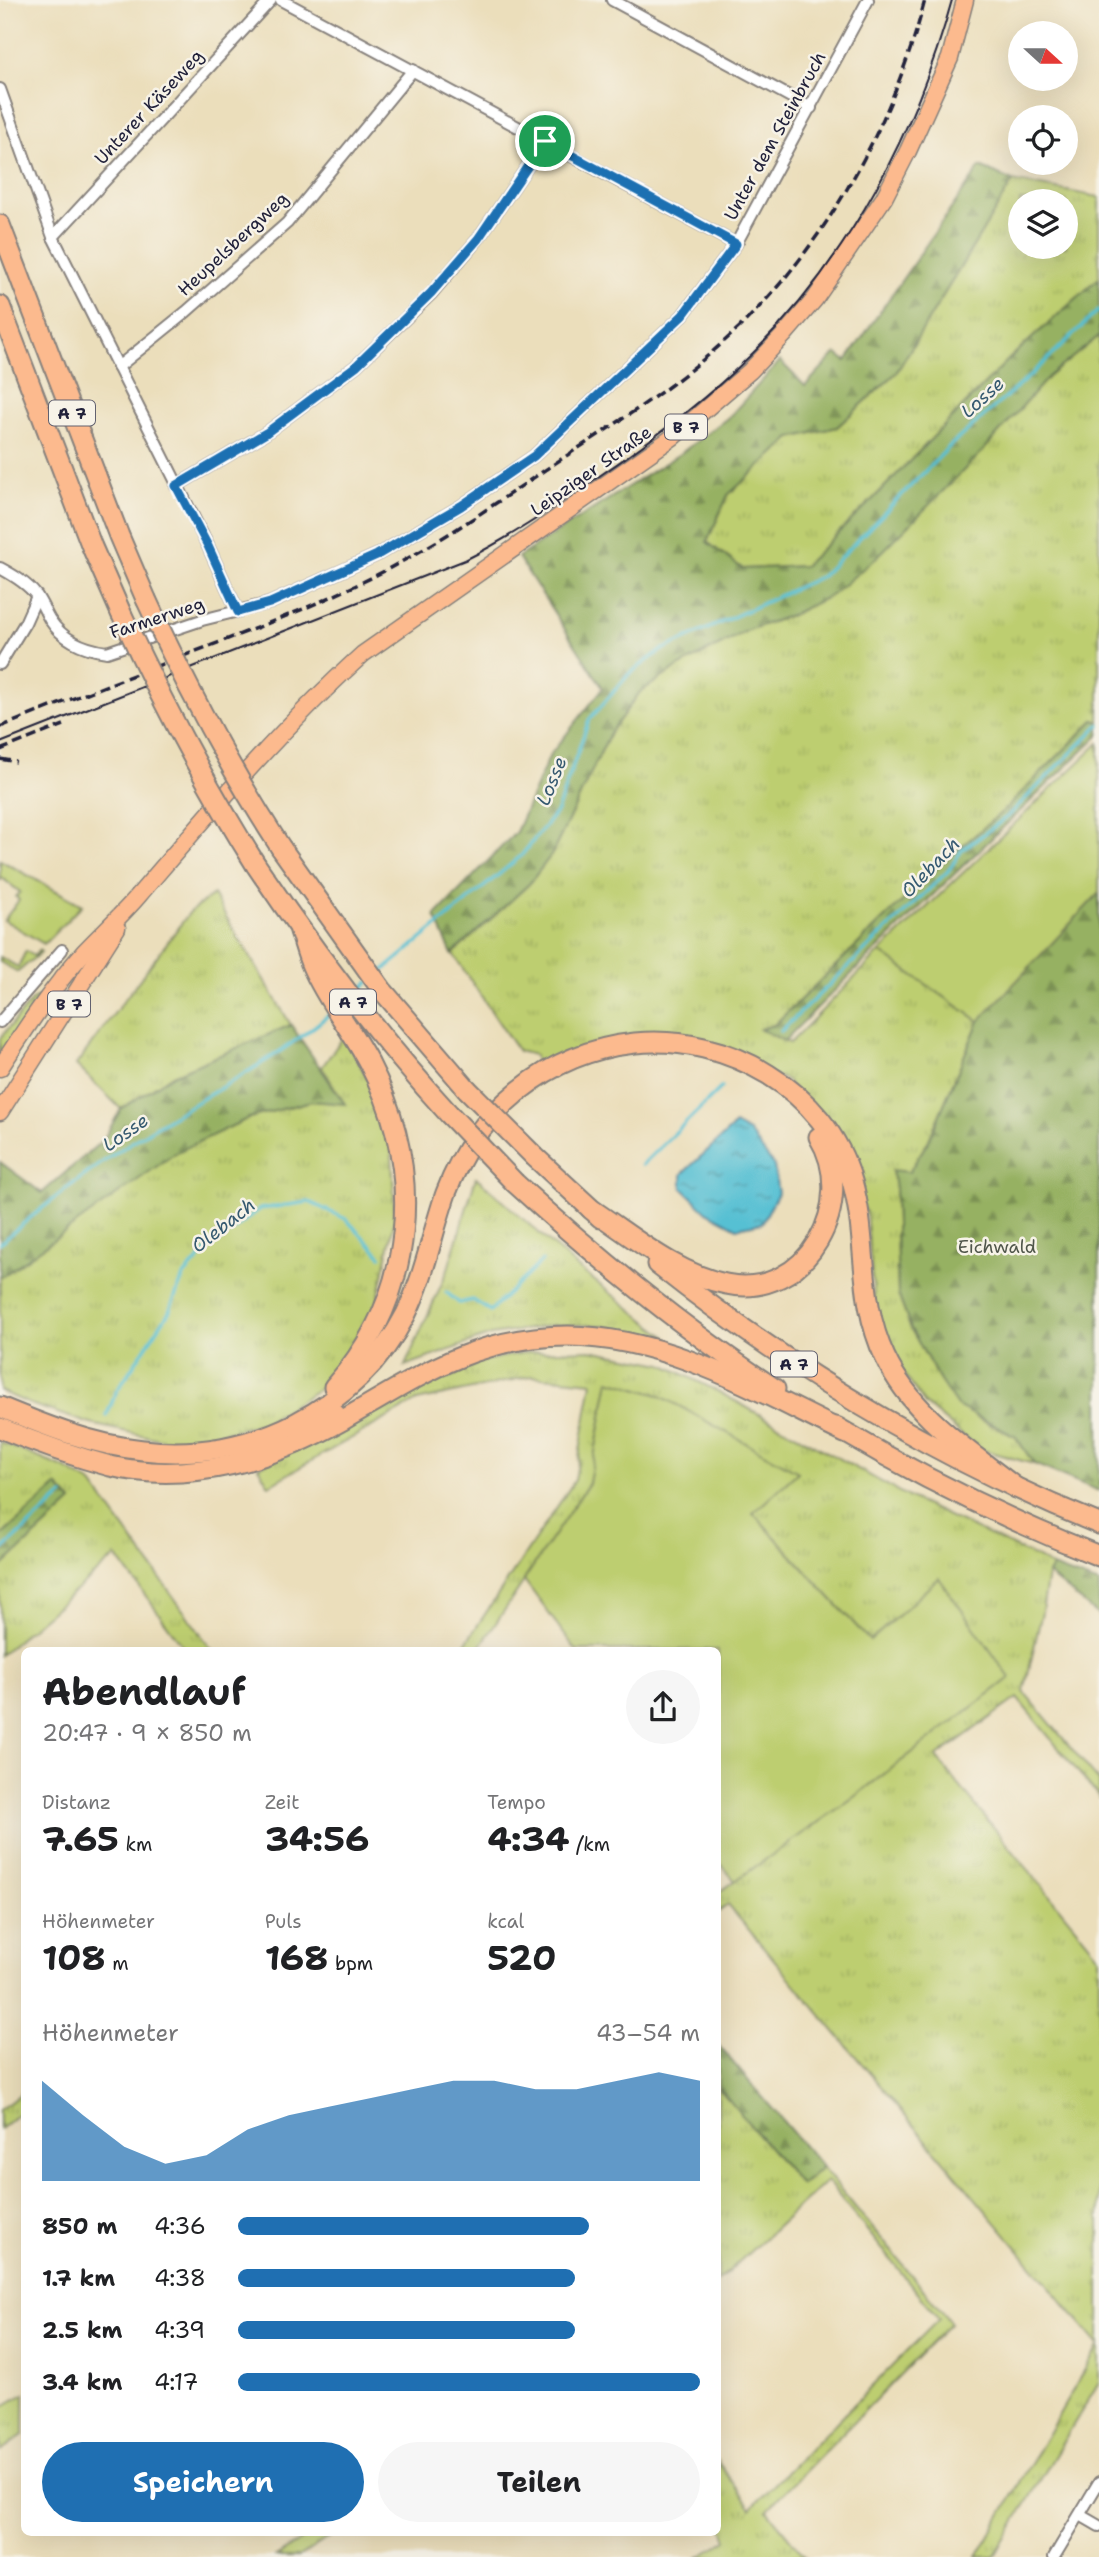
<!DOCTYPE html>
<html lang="de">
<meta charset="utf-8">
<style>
:root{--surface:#fff;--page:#f6f6f6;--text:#202124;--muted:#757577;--accent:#1f6fb2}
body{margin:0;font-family:"Shantell Sans",sans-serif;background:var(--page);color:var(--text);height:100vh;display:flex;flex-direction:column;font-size:26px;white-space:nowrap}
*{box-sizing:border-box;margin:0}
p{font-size:23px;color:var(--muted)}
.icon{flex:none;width:38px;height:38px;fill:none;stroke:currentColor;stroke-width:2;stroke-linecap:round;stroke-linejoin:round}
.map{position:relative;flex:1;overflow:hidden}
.details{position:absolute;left:21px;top:1647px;width:700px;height:889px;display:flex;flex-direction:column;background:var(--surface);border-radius:10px;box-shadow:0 7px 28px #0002}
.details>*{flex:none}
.needle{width:46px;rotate:111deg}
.buttons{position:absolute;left:1008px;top:21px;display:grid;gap:14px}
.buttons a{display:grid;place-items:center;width:70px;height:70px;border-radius:50%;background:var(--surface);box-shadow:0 7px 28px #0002;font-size:35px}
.pin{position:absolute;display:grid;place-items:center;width:60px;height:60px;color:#fff;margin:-30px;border:4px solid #fff;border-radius:50%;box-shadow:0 2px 7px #0007}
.round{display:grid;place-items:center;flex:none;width:74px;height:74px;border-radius:37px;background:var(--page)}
.summary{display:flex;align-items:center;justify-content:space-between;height:119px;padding:0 21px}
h1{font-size:38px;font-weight:700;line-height:52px}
.stats{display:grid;grid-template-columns:repeat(3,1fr);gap:10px;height:119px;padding:7px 21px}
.stats div{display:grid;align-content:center}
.stats b{font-size:35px;font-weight:700}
.stats small{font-size:19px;font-weight:400}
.stats p{font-size:19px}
.chart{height:196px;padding:14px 21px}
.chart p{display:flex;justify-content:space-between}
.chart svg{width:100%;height:126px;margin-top:7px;fill:var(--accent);opacity:.7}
.primary-button{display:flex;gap:14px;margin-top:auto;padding:14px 21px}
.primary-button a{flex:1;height:80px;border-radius:42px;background:var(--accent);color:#fff;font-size:28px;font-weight:700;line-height:80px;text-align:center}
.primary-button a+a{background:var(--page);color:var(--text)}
ul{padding:0 21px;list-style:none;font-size:23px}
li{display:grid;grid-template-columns:112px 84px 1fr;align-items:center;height:52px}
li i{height:18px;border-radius:9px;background:var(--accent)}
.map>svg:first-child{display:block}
.grass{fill:url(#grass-tufts);stroke:#707856;stroke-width:2;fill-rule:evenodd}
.forest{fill:url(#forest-firs);stroke:#5c6a4e;stroke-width:2}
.garden{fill:#bdce70;stroke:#707856;stroke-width:2}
.water{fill:url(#water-ripples);stroke:#3c7187;stroke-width:2}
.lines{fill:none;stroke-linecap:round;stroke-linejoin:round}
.stream{stroke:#57c0d3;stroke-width:3.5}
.street-casing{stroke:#86807b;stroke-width:14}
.primary-casing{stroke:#86807b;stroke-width:19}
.highway-casing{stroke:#86807b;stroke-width:23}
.street{stroke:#fff;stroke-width:10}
.primary{stroke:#fcba8e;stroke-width:16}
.highway{stroke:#fcba8e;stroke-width:19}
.tram{stroke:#22223b;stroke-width:2}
.rail{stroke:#22223b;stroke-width:3.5;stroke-dasharray:10 5;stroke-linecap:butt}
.highway-bridge-casing{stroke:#86807b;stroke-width:23;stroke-linecap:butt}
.highway-bridge{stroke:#fcba8e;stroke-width:19}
.route-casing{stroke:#fff;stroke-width:14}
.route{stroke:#1f6fb2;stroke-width:9}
.labels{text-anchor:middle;stroke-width:5;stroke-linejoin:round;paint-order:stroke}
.shield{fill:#f7f3e8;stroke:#62616f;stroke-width:2}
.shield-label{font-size:16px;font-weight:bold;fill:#22223b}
.street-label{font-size:18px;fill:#22223b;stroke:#f7f3e8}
.park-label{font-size:18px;fill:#50564b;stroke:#f7f3e8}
.water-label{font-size:19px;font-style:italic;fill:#355970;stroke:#f7f3e8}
</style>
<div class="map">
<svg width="1099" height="2557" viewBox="0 0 1099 2557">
<defs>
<pattern id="grass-tufts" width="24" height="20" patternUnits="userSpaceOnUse" patternTransform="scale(1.75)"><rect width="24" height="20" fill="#bdce70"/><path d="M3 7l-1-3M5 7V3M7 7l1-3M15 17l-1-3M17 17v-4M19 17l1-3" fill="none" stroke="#a2b162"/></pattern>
<pattern id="forest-firs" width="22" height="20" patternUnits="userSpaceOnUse" patternTransform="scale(1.75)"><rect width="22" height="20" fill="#96b162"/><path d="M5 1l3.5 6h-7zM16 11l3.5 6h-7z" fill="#7a9052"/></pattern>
<pattern id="water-ripples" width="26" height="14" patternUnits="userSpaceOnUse" patternTransform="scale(1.75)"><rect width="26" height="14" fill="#57c0d3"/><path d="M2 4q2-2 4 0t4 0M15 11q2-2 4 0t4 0" fill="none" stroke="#489cac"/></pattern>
</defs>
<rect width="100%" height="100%" fill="#f7f3e8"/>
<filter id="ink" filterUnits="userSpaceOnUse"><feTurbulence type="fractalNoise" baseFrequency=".0143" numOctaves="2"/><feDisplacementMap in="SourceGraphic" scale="14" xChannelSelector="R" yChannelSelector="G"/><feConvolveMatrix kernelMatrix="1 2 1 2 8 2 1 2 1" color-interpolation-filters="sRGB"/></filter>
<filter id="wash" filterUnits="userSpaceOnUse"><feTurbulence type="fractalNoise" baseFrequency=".00686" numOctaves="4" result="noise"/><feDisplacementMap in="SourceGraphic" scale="28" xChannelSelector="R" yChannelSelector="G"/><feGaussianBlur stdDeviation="1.57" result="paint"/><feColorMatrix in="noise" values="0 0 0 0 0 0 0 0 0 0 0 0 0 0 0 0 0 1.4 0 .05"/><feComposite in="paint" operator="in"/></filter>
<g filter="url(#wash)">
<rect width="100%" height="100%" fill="#ebdebb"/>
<g class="grass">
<path d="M1013,181l86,16v81l-89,80 -142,146 -64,62 -61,3 -36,-27 21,-47 63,-57 46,-11 59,-54zM1020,201h46v46h-46z"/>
<path d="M1099,336v386l-5,-2 -92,92 -64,55 -164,158 -13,4 29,14 90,-91 99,69 -50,119 -20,32 -17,-1 3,17 3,106 13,35 29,52 37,37 39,19 18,27 -55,-15 -54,-45 -33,-47 -17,-49 -9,-96 -79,-132 -127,-41 -123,32 -2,-16 -17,-4 -65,-97 76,-70 23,-30 58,-121 30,-41 40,-26 68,-36 41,-14 43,-21 150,-143 66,-75z"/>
<path d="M213,895l78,130 -118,50 -52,34 -45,-44 114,-153z"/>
<path d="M38,997l1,1 -39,58v-18l32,-38z"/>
<path d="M344,1036l25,45 22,57 4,80 -18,86 -34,54 -26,32 -53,33 -61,15 -39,2 -73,-16 -61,-20 -30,-13v-113l176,-126 73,-34 62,-17 33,2 -22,-36z"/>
<path d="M476,1177l101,90 91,71 -71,-13h-44l-62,10 -86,31 42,-94z"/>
<path d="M590,1350l73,14 54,27 197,109 126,59 12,8 -4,7 -6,38 -18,80 75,89v16l-82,-99 -81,59 163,199v426l-105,175h-17l122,-212 -371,-440 -10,7v-19l136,-96 156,-120 -140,-36 -117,-128 44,-41 -188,-91 -20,102 -111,167h-17l114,-170 17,-98 -61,-6 -114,25 -148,84 -11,-18 157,-78 40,-14 27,-14 46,-9z"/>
<path d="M0,1442l64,26 28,16 120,166h-26l-70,-94 -116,99v-87l72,-66 -15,-16 -57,51z"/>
<path d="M718,2087l83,98 21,-18 129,156 -184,187 38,47h-106l28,-17 -9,-25v-53l33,46 188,-189 -112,-138 -109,100z"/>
<path d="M24,2091v18l-24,20v-19z"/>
<path d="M24,2394v40l-24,18v-44z"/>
<path d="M313,2532h24l-38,25h-23z"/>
</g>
<g class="forest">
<path d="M980,167l33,14 -117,192 -59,54 -46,11 -63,57 -21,47 36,27 61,-3 64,-62 142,-146 89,-80v58l-51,41 -66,75 -104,104 -46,39 -43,21 -41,14 -68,36 -40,26 -30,41 -58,121 -23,30 -77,70 -17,-38 81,-84 34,-77 53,-67 -85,-131 163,-104 49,-37 50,-55 25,25 31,-33 10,8z"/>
<path d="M1094,720l5,2v13c-105,102 -212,202 -315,306l-24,-12 14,-4 164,-158 64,-55z"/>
<path d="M1099,893v598l-65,-27 -18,-27 -59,-31 -17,-25 -29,-52 -13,-35 -3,-106 -3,-18 17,2 20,-32 50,-119z"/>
<path d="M291,1025l54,79 -34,-3 -62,17 -72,34 -177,126v-116l42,31 61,-53 18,-31 52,-34z"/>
<path d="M57,1486l15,16 -72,66v-31z"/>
<path d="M1052,1567l47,17v32l-51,-42z"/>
<path d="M718,2045l104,122 -21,18 -83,-98z"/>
</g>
<g class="garden">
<path d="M1099,743v150l-120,128 -99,-69z"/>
<path d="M0,860l82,45 -38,39 -40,-24 15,-20 -3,-3 4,-5 -18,-14 -2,2z"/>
<path d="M39,950l2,2 -23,20 -18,-10v-5l18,10 8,-16 8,5z"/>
<path d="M609,1380l50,15 139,77 -45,41 117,128 69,-63 71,100 -156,119 -119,84 -17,-20v-211h-142l-52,-70 65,-97z"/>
</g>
<path class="water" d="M735,1125l14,7 25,34 4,27 -16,30 -25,5 -30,-16 -25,-24v-14z"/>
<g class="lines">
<g class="stream">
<path d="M378,975l143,-119 36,-45 32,-91 40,-46 33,-24 160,-74 130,-132 81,-71 66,-63"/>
<path d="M356,993l13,-11"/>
<path d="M781,1031l167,-160 14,-21 45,-33 92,-92"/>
<path d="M642,1165l80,-78"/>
<path d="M0,1243c46,-39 95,-78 146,-110 62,-40 129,-72 185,-120"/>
<path d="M446,1292l13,11 14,-3 17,11 52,-50"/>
<path d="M107,1415l9,-23 53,-80 14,-35 25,-28 52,-40 49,-7 37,17 35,37"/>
<path d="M0,1552l63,-57"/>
</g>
</g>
</g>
<g filter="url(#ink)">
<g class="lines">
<defs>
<g id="street">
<path d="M281,0l455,244"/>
<path d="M612,0l199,108"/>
<path d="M0,89l53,148 155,309 30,66"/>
<path d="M53,237l218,-237"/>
<path d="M118,367l68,-55 101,-89 126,-153"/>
<path d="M176,486l90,-53 90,-67 75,-72 47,-55 67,-98"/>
<path d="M0,568c13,7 27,15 36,27 6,8 9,17 14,25 13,20 34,29 57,32l95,-32 68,-17 107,-48 84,-49 73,-50 149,-141 53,-71 132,-244"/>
<path d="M0,664l25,-41 12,-27"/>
<path d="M0,1022l62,-72"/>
<path d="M1080,2515l19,11"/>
<path d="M1054,2557l45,-75"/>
</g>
<g id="primary">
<path d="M0,1068c26,-40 52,-80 84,-116 18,-19 38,-37 55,-57 72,-84 142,-167 224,-241l310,-217 77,-66 34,-36 31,-36 69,-101 24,-47 42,-93 15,-58"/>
<path d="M0,1112l117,-184"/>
</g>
<g id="highway">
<path d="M0,225l119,311 27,63"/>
<path d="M0,306l92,241 29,66"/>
<path d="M281,848l101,142 85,99"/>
<path d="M256,865c59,88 122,171 193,249"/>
<path d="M300,931c4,11 7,24 12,35 15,35 40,64 57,97 56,108 47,232 -35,324"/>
<path d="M535,1157l66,61"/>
<path d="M515,1183c82,75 167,145 260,206"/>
<path d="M591,1209c41,27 85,65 135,75 81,17 133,-82 93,-147"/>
<path d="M657,1264c135,107 282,195 442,260"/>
<path d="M0,1407c46,19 93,38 143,43 106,13 214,-40 263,-136 19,-39 26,-81 40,-121 31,-82 101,-141 189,-150 92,-9 191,47 217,138 17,59 5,117 33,176 27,58 83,93 131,131"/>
<path d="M836,1427c84,50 172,93 263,129"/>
<path d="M0,1428c36,15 72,28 110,38 80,19 164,-7 233,-46 76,-44 133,-84 225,-84 100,1 189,55 277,97"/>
<path d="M296,1443l39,-29"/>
</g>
</defs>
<use href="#street" class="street-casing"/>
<use href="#primary" class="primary-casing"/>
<use href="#highway" class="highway-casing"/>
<use href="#street" class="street"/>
<use href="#primary" class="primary"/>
<use href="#highway" class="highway"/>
<path class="tram" d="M0,743l465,-183c46,-23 88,-52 130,-81 56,-38 110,-78 158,-126 97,-96 163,-222 199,-353"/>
<g class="rail">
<path d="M0,727c69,-27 138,-54 207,-80 65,-25 131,-50 192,-84 56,-30 108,-68 161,-103 55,-36 111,-71 160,-115 101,-89 171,-215 205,-345"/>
<path d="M0,750l64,-25"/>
<path d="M0,759l16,3"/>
</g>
<defs>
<g id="highway-bridge">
<path d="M146,599c40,87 83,169 135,249"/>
<path d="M121,613c40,87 84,171 135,252"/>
<path d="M467,1089l68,68"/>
<path d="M449,1114l66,69"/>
</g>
</defs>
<use href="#highway-bridge" class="highway-bridge-casing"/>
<use href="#highway-bridge" class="highway-bridge"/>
</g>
</g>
<g class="lines" filter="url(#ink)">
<defs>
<path id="route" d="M545,141l191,103 -53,71 -149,141 -73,50 -84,49 -107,48 -32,9 -30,-66 -32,-60 90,-53 90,-67 75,-73 47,-54z"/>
</defs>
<use href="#route" class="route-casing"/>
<use href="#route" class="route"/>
</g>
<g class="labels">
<g class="shield">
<rect x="49" y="400.5" width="46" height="25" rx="5"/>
<rect x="665" y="414.5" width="42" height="25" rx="5"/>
<rect x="330" y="989.5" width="46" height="25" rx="5"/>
<rect x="48" y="991.5" width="42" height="25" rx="5"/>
<rect x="771" y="1351.5" width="46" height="25" rx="5"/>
</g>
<g class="shield-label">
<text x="72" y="419">A 7</text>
<text x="686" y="433">B 7</text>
<text x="353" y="1008">A 7</text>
<text x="69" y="1010">B 7</text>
<text x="794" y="1370">A 7</text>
</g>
<g class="street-label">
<text transform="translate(149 107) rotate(-47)" y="6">Unterer Käseweg</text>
<text transform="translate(775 136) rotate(-61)" y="6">Unter dem Steinbruch</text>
<text transform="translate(233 244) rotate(-43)" y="6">Heupelsbergweg</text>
<text transform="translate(591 471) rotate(-35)" y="6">Leipziger Straße</text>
<text transform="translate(157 618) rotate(-18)" y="6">Farmerweg</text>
</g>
<g class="park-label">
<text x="997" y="1253">Eichwald</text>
</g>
<g class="water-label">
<text transform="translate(982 397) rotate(-42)" y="7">Losse</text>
<text transform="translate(551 781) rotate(-68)" y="7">Losse</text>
<text transform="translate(930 867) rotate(-46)" y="7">Olebach</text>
<text transform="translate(125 1132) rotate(-35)" y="7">Losse</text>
<text transform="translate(223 1225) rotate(-38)" y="7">Olebach</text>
</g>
</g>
</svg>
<div class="buttons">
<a><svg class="needle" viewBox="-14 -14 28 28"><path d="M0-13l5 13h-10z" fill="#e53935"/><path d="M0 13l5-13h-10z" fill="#757577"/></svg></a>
<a><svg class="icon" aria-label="locate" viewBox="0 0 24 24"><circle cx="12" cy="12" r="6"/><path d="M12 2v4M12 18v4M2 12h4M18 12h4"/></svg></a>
<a><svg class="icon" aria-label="layers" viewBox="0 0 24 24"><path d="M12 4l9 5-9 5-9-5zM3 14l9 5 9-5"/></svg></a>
</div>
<div class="pin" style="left:545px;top:141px;background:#1e9e55"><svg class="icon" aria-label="arrive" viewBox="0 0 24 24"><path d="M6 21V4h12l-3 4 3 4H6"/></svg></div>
<section class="details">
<div class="summary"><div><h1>Abendlauf</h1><p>20:47 · 9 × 850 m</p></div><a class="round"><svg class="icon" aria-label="share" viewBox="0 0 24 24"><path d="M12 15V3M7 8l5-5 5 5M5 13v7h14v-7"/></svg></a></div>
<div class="stats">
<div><p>Distanz</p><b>7.65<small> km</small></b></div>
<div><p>Zeit</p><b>34:56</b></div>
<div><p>Tempo</p><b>4:34<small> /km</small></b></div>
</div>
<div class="stats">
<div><p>Höhenmeter</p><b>108<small> m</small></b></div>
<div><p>Puls</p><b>168<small> bpm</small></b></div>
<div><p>kcal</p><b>520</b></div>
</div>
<div class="chart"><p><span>Höhenmeter</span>43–54 m</p>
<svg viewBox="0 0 160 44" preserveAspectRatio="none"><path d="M0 44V9L10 21L20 32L30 38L40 35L50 26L60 21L70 18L80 15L90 12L100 9L110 9L120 12L130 12L140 9L150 6L160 9V44z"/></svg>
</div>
<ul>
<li><b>850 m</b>4:36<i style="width:76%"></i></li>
<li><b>1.7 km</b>4:38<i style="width:73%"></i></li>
<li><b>2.5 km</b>4:39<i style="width:73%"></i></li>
<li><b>3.4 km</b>4:17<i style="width:100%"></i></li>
</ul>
<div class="primary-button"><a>Speichern</a><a>Teilen</a></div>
</section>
</div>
